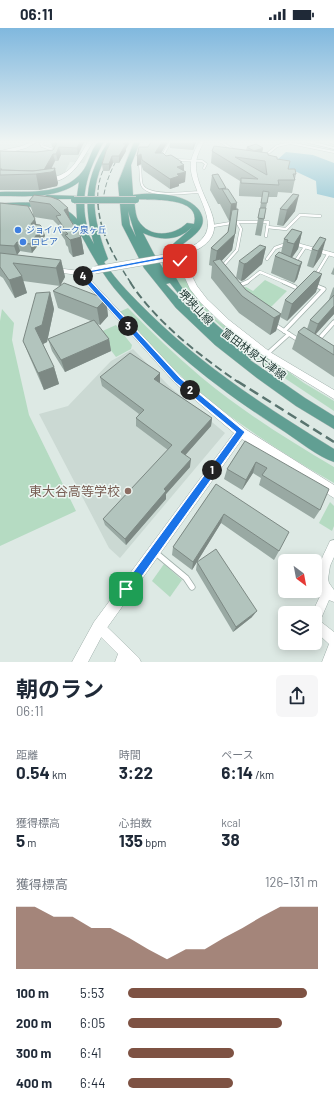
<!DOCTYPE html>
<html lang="ja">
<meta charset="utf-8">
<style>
:root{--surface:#fff;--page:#f6f6f7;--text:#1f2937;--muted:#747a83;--accent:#7e5243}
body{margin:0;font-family:Barlow,"Noto Sans JP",sans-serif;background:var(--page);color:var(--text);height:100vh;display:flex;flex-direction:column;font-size:15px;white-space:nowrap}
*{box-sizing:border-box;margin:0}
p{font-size:13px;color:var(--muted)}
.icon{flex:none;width:22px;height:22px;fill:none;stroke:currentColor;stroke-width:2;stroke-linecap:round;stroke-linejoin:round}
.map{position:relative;height:634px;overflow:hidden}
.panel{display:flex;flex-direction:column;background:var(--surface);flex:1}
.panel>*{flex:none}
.needle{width:26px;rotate:148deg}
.tools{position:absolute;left:278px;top:526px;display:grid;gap:8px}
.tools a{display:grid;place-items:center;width:44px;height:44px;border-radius:6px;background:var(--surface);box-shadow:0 2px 10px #0003;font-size:20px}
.pin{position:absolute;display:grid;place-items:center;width:34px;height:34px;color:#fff;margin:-17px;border-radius:8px;box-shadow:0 2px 6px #0006}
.km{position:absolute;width:20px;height:20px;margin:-10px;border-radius:50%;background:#222;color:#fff;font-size:11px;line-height:20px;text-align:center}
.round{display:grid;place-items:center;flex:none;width:42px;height:42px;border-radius:6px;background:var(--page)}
.headline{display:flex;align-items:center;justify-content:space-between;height:68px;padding:0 16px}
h1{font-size:22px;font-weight:700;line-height:30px}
.stats{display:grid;grid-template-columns:repeat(3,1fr);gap:6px;height:68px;padding:4px 16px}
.stats div{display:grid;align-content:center}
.stats b{font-size:17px;font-weight:700}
.stats small{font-size:11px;font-weight:400}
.stats p{font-size:11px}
.chart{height:112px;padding:8px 16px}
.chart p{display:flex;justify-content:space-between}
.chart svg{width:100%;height:72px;margin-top:4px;fill:var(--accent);opacity:.7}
ul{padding:0 16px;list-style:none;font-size:13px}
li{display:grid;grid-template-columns:64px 48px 1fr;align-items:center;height:30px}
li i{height:10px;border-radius:5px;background:var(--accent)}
.status{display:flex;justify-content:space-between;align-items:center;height:28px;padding:0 20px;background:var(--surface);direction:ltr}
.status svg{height:11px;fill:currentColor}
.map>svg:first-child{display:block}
.built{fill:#cbd9d3}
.green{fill:#b5dbc2}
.water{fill:#84bfcf}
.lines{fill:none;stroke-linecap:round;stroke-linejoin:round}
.service-far3-casing{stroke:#a0b0ab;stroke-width:3}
.service-far2-casing{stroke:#a0b0ab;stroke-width:3.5}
.service-far1-casing{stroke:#a0b0ab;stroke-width:5}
.service-casing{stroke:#a0b0ab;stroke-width:7}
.minor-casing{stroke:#a0b0ab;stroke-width:1}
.tertiary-casing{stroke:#a0b0ab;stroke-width:1}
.primary-casing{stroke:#bcc3c2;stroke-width:1}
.service-far3{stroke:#fff;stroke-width:2}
.service-far2{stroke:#fff;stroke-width:2.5}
.service-far1{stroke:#fff;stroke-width:3.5}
.service{stroke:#fff;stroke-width:5.5}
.minor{fill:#fff;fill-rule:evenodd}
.tertiary{fill:#fff;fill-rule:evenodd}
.primary{fill:#619f93;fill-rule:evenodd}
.rail-far3{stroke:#59746f;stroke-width:1;stroke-dasharray:5 2.5;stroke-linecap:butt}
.rail-far2{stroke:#59746f;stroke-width:1.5;stroke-dasharray:6 3;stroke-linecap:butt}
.rail-far1{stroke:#59746f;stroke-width:2;stroke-dasharray:8 4;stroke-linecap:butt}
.rail{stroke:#59746f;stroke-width:2.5;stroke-dasharray:10 5;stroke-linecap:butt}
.tertiary-bridge-casing{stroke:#a0b0ab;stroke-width:8;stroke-linecap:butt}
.primary-bridge-casing{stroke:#bcc3c2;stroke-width:8;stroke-linecap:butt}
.tertiary-bridge{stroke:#fff;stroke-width:7}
.primary-bridge{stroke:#619f93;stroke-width:6}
.wall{fill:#99a9a3}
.shaded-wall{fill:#7d8984}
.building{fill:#b2c4bd;stroke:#7d8984;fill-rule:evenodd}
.route{fill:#1a73e8;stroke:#fff}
.shop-dot{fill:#3f7fe0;stroke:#edf6f2;stroke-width:1.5}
.education-dot{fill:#8d6e63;stroke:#edf6f2;stroke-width:1.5}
.labels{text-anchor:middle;stroke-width:3;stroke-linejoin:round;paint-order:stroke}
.far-shop-label{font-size:9px;fill:#366cbe;stroke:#edf6f2;text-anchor:start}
.street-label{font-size:11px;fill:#1f3833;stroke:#edf6f2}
.near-education-label{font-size:13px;fill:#785e54;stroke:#edf6f2;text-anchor:end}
</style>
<div class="status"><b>06:11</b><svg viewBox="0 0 49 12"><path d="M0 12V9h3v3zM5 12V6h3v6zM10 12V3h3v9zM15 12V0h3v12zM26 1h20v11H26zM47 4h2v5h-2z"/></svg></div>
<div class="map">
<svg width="334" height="634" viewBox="0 0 334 634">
<rect width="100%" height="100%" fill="#dde9e4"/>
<g class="built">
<path d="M70,114h15l-5,10 9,1 -5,10 -14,-1 -6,12 -4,3 -60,-19 58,3z"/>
<path d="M133,321l36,37 56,47 -105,125 -11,-10 -70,-134 29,-8 43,-45z"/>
</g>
<g class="green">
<path d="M172,243l11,5 18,27 16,17 87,63 30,18v10l-78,-52 -59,-55 -19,-21z"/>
<path d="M265,252l22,11 -23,23 -27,-25 9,-2 7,4z"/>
<path d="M128,280c23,24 47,47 73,69 41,34 87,63 133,90v16c-50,-29 -99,-60 -143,-98 -25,-22 -48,-49 -72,-73z"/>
<path d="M2,281l12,14 -2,17 17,75 47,96 -76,35v-225z"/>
<path d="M116,297l16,20 -1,4 -15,8 -18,-24z"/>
<path d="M330,474l4,4v20l-2,5 -13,-8z"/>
<path d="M164,536l18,16 -12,17 -18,-16z"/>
</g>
<path class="water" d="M286,124l27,3 21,8v35l-17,-4 -1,-13 -34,-16 -6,-4z"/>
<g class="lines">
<defs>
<g id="service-far3">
<path d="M43,114l-2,2 1,2 14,5"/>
<path d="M221,114l13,8"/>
<path d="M330,114l4,1"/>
<path d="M266,127l11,-9 13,-3 44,9"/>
<path d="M164,129l-1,-2 7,-13"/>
<path d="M175,132l27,1 4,3 -2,4"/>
<path d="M140,138c1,5 0,14 2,19 6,13 45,8 57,7"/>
</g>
<g id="service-far2">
<path d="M213,198l24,-4h31l-2,14"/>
<path d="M267,199l19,2 14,-14 20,1"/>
<path d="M267,231l8,-11 11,-4"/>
<path d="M295,234l10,-15"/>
<path d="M221,240l16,-18 4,-21 -4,-7"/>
<path d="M317,245l12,-20"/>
<path d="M246,255l14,-11 26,11"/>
</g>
<g id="service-far1">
<path d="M284,254l11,5"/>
<path d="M238,258l9,-4"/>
<path d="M275,297l25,16"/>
<path d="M284,303l40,-42 -10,-4"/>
<path d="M318,312l16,-18"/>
<path d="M267,326l22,-20"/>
</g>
<path id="service" d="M156,525l30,25 6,9"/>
<g id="minor">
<path d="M293,211l8,5 33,9v4l-37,-11 -7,-5z"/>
<path d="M334,512v17l-4,9 -2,13 1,4 5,7v12l-5,-2 -9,21 14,11v30h-12l7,-18 -14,-13v-18h-3l10,-21c-11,-17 1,-35 8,-51z"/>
<path d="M99,593l4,2 36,35 2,4h-26l3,-8 -23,-23 -2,-4 2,-4z"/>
</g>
<g id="tertiary">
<path d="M31,114h6l-11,6 -26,7v-4l22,-5z"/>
<path d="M88,114h5c-12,19 -23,43 -50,40v-2c30,-6 30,-14 45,-38z"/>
<path d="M199,114h5c-4,7 -8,15 -8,23 0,37 49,70 -14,91l15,30 10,13 22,21 41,32 64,38v9l-70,-43 -41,-32 -22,-21 -11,-14 -14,-31 -4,-2c10,-8 24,-7 33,-21 12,-19 -18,-51 -14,-73 1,-7 5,-14 8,-20z"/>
<path d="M305,114h9l20,5v2z"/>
<path d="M48,239l32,4 18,-3v4l-13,2 96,103 64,52 89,56v13l-92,-59 -138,193 -16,30h-16l22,-40 140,-189 -59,-50 -97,-108 -30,-4z"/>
</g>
<g id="primary">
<path d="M98,114h6c-4,6 -6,11 -9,17 -11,24 -14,46 -7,71l-1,2 7,12c-11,-40 -9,-67 14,-102h6c-27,42 -23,72 -6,117l-4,3c13,20 30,36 46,52 55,54 119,95 184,135v13c-17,-6 -34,-20 -49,-30 -63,-40 -123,-86 -171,-144 -9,-11 -16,-23 -23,-35 -7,-12 -14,-29 -26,-37 -17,-13 -45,-8 -65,-9v-4c25,0 60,-5 77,16l-1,-20h-29l-4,-2 4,-2 30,1 2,-14c-22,17 -52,14 -79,14v-4c27,-1 63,4 82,-20 7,-8 8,-21 16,-30z"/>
<path d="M134,114h6l-9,23 2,30c20,-3 53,-2 66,15 3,5 5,9 3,15 -6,16 -36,22 -30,42 7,30 56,68 80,87l2,3 -4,3 55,38 29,18v13l-38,-23 -39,-28 -42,-33 -39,-37 -32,-40 -22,-43 -4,-42zM134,171c15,2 68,-4 60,25l-7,-1c-13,13 -38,16 -49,-3 -3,-6 -3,-15 -4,-21zM128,183l8,26 -6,-12zM192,199c-11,13 -32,21 -29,41l-9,-14 -11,-21c17,8 36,8 49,-6zM170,255l22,28 -26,-27z"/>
</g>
</defs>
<use href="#service-far3" class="service-far3-casing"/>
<use href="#service-far2" class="service-far2-casing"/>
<use href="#service-far1" class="service-far1-casing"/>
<use href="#service" class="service-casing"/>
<use href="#minor" class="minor-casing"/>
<use href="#tertiary" class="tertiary-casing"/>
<use href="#primary" class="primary-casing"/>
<use href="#service-far3" class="service-far3"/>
<use href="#service-far2" class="service-far2"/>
<use href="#service-far1" class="service-far1"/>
<use href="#service" class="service"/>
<use href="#minor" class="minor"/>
<use href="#tertiary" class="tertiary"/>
<use href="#primary" class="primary"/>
<g class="rail-far3">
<path d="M103,174c2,-23 12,-41 25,-60"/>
<path d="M98,177c-2,-28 7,-41 22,-63"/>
</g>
<path class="rail-far2" d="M98,176c2,30 17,55 33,79"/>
<path class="rail-far1" d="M130,254c25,39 70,74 108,100"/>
<path class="rail" d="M237,353l97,61"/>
<defs>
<path id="tertiary-bridge" d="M95,242l81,-14"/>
<path id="primary-bridge" d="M74,172h62"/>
</defs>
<use href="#tertiary-bridge" class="tertiary-bridge-casing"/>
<use href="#primary-bridge" class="primary-bridge-casing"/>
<use href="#tertiary-bridge" class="tertiary-bridge"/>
<use href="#primary-bridge" class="primary-bridge"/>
</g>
<g class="wall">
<path d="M51,114h33l-6,13h-17l-3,6h-3l-4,8 7,14 -1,3 -18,4h-39v-39l36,1 17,-2 1,-2 -2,-1z"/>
<path d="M170,114h26l-3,8 -23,-2z"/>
<path d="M247,119l16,1 -1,4 6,4 9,3 19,15 -4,19 -14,-1 -1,5h-9l-7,39 -6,-1 7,-38 -23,-1v-6l1,-9 -29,-18 1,-12 34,-1z"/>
<path d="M126,121v2l-7,12h-6l-4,8h-6l-1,-7 4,-13z"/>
<path d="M161,125l21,10 2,8 1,11 -6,2v2l-9,3 -27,-19 -2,-6 -4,2v-10z"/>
<path d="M212,147l14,13 11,21 -2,25 -3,16 -11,11 25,29 35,24 -5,17 -6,4 -31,-22 -28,-35 1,-12 -3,-1 2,-17 17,-16 2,-12 -1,1 -9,-17h-2l-8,-14z"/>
<path d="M51,169l19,23 11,17 3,17 -11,3 -4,-5 -1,-5 -2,-2 -1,-5 -5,-7 -2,-8 -5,-5 -19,-3 2,7 6,3 3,9 -13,17 -12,-2 -3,4 44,5 4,17 -5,9 -37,-5 4,12 -12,5 -12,-20 -3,-2v-73l33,11 -4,-13z"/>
<path d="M280,181l15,2 -12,15 -6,-1z"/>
<path d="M302,204l-4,17 -6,9 10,4 -5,17 -3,4 -23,-10 4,-17 6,-3 3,-14z"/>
<path d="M320,209l1,19 -8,12 -6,-2 5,-17z"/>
<path d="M266,219l-4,17 -18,16 -3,1 -5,-3 3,-17z"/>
<path d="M334,239v8l-3,-1z"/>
<path d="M334,259v27l-19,21 19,11v31l-42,-28 6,-17 9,-3 3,-9 18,-18 5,-14z"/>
<path d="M53,263l53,8 2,17 -8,9 -3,-1 12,15 2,12 -46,21 -13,-21 -4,-12 43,-18 -33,-13z"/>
<path d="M50,264l4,17 -7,33 -4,2 11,23 5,17 -15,6 -14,-32 -7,-17z"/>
<path d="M316,264l-29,29 -7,-4 5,-17z"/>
<path d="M160,345v10l52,35 -1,8 -26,29 5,12 -24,27v5l-40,46 -21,-20 -2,-6 65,-69 -32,-24v-8l3,-4 -37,-28 -2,-9z"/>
<path d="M245,413l75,69 -6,9 -55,-34 2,-7 -8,-5 -11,17 -18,-11 3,-10z"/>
<path d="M216,456l63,67 -5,9 -53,-37 -29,47 -20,-15 1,-8z"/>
<path d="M197,534l55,55 -19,15 -37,-62z"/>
</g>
<g class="shaded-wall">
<path d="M80,114h4l-6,13 -1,-7z"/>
<path d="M125,114h5l-4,7v2l-7,12v-7l4,-12z"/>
<path d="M162,114h6l-13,21v-10z"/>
<path d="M193,114h3l-3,8z"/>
<path d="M59,119l2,8 -3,6 -2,-7z"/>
<path d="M263,120l-1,5 -8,-2z"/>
<path d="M53,126l2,7 -6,12 6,-5 3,15 -1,3 -18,4 -3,-16 7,-3z"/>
<path d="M141,126v10l-4,2v-10z"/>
<path d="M112,128l1,7 -4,8v-7z"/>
<path d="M180,134h2v4l2,-1v8l2,-1 -1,10 -6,2v2l-9,3v-10z"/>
<path d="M299,167l-4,16 -12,15 4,-16z"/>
<path d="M237,175l-2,16 -6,2 2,-17z"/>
<path d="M68,180l3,17 -7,-15z"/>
<path d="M35,191l2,8 -6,-3z"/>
<path d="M42,199l3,9 -13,17 -2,-9z"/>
<path d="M302,204l-4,17 -9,12 5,-17z"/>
<path d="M235,206l-3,16 -15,16 -2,-2 2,-13z"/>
<path d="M81,209l3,17 -11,3 -3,-17z"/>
<path d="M326,211l-5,17 -8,12 5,-17z"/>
<path d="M17,214l3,9 -3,4 -3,-9z"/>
<path d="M266,219l-4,17 -18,16 -3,1 3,-17z"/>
<path d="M61,232l4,17 -5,9 -4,-18z"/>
<path d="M302,234l-5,17 -3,4 5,-17z"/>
<path d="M322,246l-6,18 -29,29 5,-17z"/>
<path d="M22,248l5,17 -12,5 -6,-18z"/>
<path d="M50,264l4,17 -7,33 -6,3 -6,-17z"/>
<path d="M106,271l2,17 -8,9 -3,-17z"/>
<path d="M334,278v8l-21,23 5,-13z"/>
<path d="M281,286l-5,17 -6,4 4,-17z"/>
<path d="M109,311l2,12 -46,21 -4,-12z"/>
<path d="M54,339l5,17 -15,6 -6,-17z"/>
<path d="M160,345v9l-5,6 -1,-9z"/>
<path d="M212,390l-1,8 -30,34v-8z"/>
<path d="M191,431l-1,8 -24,27v5l-40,46 -1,-6 39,-50z"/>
<path d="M256,434l-3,11 -11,17 4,-10z"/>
<path d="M224,486l-3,9 -29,47 1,-8z"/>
<path d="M257,583l-5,6 -19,15 3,-5z"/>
</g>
<g class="building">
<path d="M55,114h25l-3,6 -18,-1 -3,7h-3l-9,16 -11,1 -32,-1 1,-1h-2v-18l36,1 17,-2 4,-7z"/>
<path d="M111,114h14l-2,2h3l-7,12h-7l-3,8h-7l4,-13z"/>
<path d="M151,114h11l-7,11h8l3,3 5,-1 11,7h-2l4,3 -7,2 9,5 -9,2 2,2 -9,3 -28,-19 -1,-6 -4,2 2,-9h9z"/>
<path d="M256,116l7,4 -9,3 -7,-4z"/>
<path d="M214,118l54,7v2l9,2v2l13,2 -2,8h7l1,5h-3l2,6h-17l1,5 -38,-2v-5l17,1 -46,-28zM235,129l30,4 2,14z"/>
<path d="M55,140l-1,3 -3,1 -15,2 -36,1v-5l33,1z"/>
<path d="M218,146l8,14 -7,1 -7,-14z"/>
<path d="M222,161h6l9,14 -6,1z"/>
<path d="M263,163l6,1 -2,11h-6z"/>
<path d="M293,166l6,1 -12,15 -7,-1z"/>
<path d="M34,167l17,2 8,3 9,8 -4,2 17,27 -11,3 -5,-5 3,-1 -6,-6h2l-8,-12 5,-1 -11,-11 -21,-3z"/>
<path d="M0,175l28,3 7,13 -4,5 9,1 2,2 -12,17 -13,-2 -3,4 -14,-1z"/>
<path d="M260,180h6l-2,11 -6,-1z"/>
<path d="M238,181l-3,25 -18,17 -6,-3 17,-16 4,-22z"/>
<path d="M292,201l10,3 -8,12 -7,-2 1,-2 -4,-1z"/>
<path d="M320,209l6,2 -8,12 -6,-2z"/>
<path d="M260,217l6,2 -19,16 -3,1 -5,-3z"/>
<path d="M279,224l23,10 -3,4 -24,-10z"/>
<path d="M0,225l61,7 -5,8 -43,-5 9,13 -13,4 -9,-13z"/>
<path d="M220,231l26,31 35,24 -7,4 -32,-22 -29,-35z"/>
<path d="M314,243l8,3 -30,30 -7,-4z"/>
<path d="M64,255l42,16 -9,9 -44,-17z"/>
<path d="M50,264l-8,33 -7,3 19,39 -16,6 -15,-32 13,-48z"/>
<path d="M334,267v11l-16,18 -8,-4z"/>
<path d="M94,292l15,19 -48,21 -13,-21z"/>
<path d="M304,299l30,19v9l-36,-23z"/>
<path d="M130,325l30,20 -6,6 58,39 -31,34 10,7 -27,30 2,2 -41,48 -22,-20 69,-74 -36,-27 8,-8 -44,-33z"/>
<path d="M245,413l84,48 -9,21 -58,-35 5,-7 -11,-6 -10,18 -19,-11z"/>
<path d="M216,456l73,48 -10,19 -55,-37 -31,48 -20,-15z"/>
<path d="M216,521l41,62 -21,16 -39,-65z"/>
</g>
<linearGradient id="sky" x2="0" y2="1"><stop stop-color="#80b8de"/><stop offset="0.56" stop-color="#f0f5f3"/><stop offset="1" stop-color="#f0f5f3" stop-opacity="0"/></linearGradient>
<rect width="334" height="203" fill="url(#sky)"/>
<path class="route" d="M178,226l2,2 2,6h-4l-2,-5 -92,17 96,104 65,54 -115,161 -4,1 -3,-1 -2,-4 2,-3 113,-154 -61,-50 -98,-109z"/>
<g class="shop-dot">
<circle cx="18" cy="202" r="4"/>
<circle cx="23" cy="214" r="4"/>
</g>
<circle class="education-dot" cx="128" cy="463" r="4"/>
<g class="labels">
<g class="far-shop-label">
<text x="26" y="205">ジョイパーク泉ヶ丘</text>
<text x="31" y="217">ロピア</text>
</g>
<g class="street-label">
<text transform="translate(196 279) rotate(46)" y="4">堺狭山線</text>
<text transform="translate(254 326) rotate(37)" y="4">富田林泉大津線</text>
</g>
<g class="near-education-label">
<text x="120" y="468">東大谷高等学校</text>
</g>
</g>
</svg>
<div class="tools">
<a><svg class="needle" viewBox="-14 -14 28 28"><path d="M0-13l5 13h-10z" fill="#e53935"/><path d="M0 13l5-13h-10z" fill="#747a83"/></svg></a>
<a><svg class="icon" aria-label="layers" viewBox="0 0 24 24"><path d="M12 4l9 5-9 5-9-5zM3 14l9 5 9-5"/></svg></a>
</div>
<div class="pin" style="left:126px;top:561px;background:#1e9e55"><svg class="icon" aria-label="arrive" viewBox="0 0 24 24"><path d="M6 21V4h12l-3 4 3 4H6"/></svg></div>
<div class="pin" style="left:180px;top:233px;background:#d93025"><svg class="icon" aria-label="check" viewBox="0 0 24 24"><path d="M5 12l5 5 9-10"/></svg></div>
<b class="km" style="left:212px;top:442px">1</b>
<b class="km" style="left:190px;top:362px">2</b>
<b class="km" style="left:128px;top:298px">3</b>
<b class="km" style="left:83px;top:248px">4</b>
</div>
<section class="panel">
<div class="headline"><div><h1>朝のラン</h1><p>06:11</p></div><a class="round"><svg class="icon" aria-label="share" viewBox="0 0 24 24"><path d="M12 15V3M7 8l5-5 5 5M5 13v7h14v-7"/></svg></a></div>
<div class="stats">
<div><p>距離</p><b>0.54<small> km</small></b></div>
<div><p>時間</p><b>3:22</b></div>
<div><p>ペース</p><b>6:14<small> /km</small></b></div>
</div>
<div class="stats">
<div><p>獲得標高</p><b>5<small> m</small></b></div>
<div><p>心拍数</p><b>135<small> bpm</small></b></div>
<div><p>kcal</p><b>38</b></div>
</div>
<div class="chart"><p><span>獲得標高</span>126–131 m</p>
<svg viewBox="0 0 160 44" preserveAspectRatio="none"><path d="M0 44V6L10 6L20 12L30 12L40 19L50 19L60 25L70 32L80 38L90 32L100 32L110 25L120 19L130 12L140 6L150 6L160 6V44z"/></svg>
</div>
<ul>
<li><b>100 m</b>5:53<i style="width:94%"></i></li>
<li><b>200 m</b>6:05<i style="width:81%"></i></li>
<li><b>300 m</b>6:41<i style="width:56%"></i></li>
<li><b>400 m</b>6:44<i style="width:55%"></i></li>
</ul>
</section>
